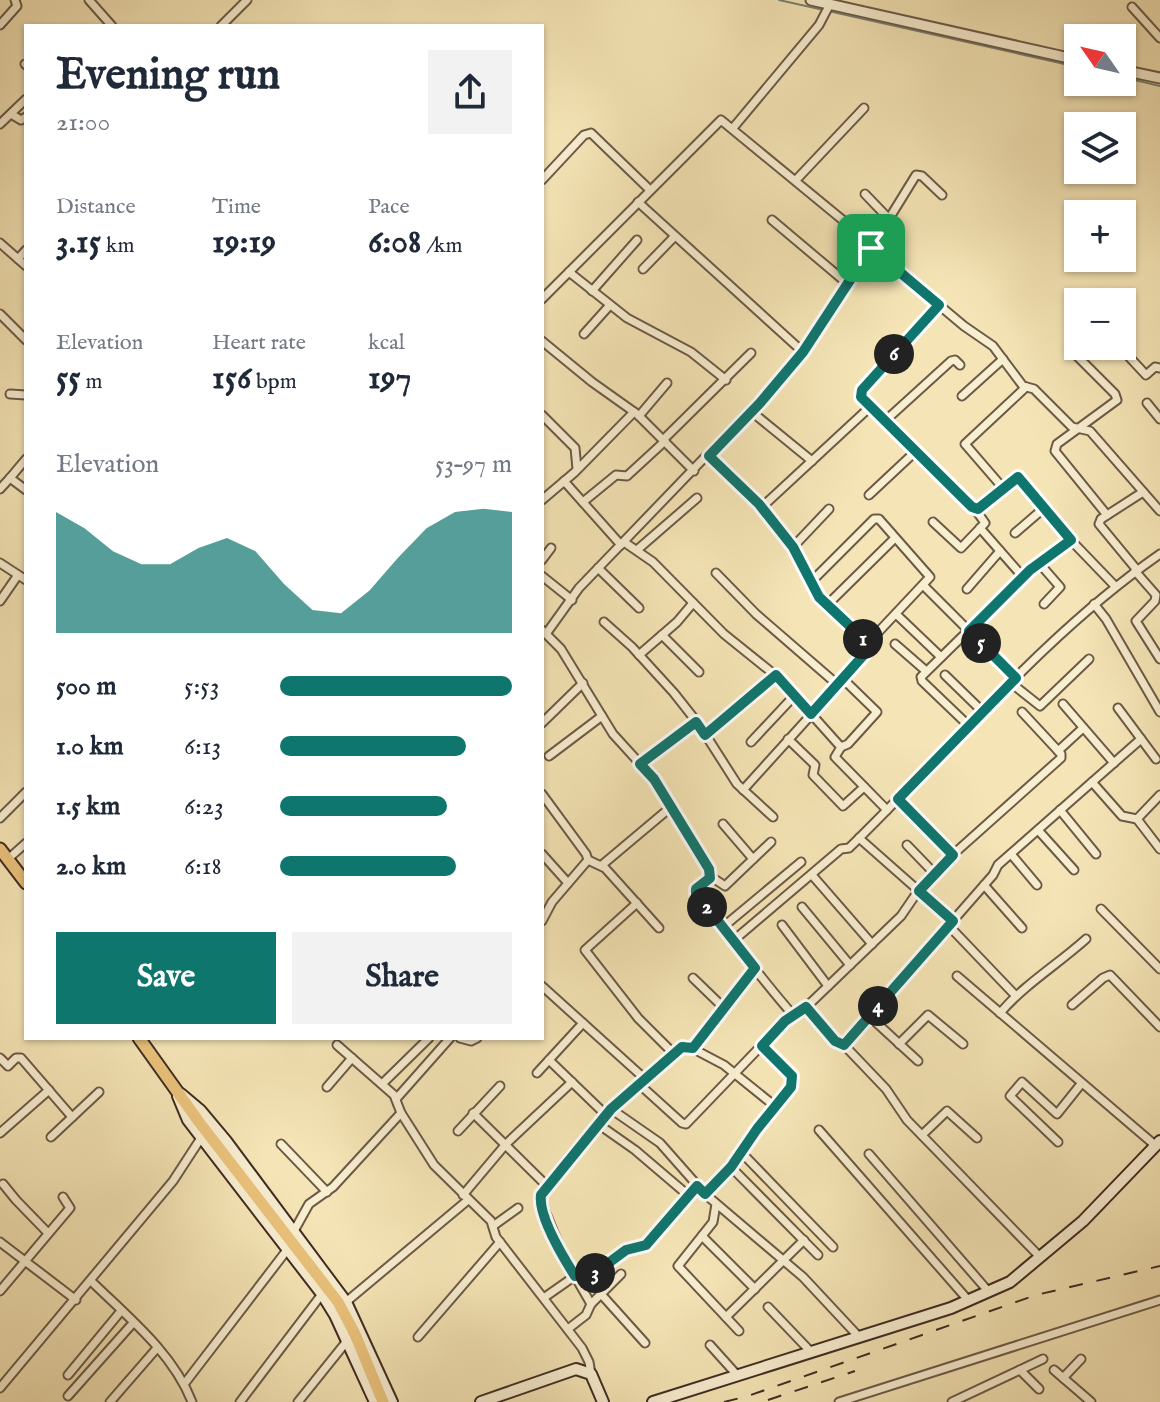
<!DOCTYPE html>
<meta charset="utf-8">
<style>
:root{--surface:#fff;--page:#f2f2f3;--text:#1f2937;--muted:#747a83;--accent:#0f766e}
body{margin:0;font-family:"IM FELL English",serif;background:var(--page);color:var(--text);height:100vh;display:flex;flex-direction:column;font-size:30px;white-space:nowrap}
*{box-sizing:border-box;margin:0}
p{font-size:26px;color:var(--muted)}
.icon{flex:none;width:44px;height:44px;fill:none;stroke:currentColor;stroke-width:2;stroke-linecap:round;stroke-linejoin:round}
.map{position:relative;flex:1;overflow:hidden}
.panel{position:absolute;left:24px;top:24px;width:520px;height:1016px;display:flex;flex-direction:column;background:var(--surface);border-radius:0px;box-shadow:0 2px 6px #0004}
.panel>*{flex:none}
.needle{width:52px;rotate:304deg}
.buttons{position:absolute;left:1064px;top:24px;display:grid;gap:16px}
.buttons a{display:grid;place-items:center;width:72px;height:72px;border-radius:0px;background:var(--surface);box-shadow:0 2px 6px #0004;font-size:40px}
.pin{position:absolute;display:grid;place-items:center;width:68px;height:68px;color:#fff;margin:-34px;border-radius:16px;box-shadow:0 4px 12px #0006}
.km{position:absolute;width:40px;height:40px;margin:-20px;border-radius:50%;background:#222;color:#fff;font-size:22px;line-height:40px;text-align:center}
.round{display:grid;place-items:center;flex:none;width:84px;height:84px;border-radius:0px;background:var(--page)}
.overview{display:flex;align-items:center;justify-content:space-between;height:136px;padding:0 32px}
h1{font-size:44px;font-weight:800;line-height:60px}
.stats{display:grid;grid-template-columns:repeat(3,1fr);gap:12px;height:136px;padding:8px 32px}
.stats div{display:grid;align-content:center}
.stats b{font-size:34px;font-weight:800}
.stats small{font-size:22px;font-weight:400}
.stats p{font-size:22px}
.chart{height:224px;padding:16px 32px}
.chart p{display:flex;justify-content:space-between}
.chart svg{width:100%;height:144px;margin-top:8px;fill:var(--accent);opacity:.7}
.action{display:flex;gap:16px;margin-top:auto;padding:16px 32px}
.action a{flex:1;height:92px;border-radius:0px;background:var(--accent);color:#fff;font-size:32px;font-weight:800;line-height:92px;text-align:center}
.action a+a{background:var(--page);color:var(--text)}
ul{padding:0 32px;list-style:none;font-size:26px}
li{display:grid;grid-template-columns:128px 96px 1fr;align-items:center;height:60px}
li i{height:20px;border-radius:10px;background:var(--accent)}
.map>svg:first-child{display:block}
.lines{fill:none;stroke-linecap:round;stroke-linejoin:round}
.stream{stroke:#778473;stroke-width:2}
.minor-casing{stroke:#6c5a48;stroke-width:11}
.tertiary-casing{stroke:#6c5a48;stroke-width:13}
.secondary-casing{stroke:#3f2b23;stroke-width:14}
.primary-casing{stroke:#3f2b23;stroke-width:15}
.minor{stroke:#f8eed0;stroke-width:7}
.tertiary{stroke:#f8eed0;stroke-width:9}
.secondary{stroke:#f8eed0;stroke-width:10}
.primary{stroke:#eac27b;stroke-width:11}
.rail{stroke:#3f2b23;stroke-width:2;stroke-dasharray:14 14;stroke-linecap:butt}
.route-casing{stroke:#fff;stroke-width:16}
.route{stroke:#0f766e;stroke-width:10}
</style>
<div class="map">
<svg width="1160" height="1402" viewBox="0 0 1160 1402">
<rect width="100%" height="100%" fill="#f5e5b6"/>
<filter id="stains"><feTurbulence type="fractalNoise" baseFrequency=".0025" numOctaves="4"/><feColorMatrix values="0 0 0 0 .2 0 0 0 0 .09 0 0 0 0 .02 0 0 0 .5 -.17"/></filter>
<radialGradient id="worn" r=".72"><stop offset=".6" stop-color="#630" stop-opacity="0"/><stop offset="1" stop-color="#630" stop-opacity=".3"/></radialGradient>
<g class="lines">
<g class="stream">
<path d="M779,0l299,67"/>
<path d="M1122,77l38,9"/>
</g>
<defs>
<g id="minor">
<path d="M89,0l23,26"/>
<path d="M1132,7l28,31"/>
<path d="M0,25l17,-19 -2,-6"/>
<path d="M221,26l26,-26"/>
<path d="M25,64l1,1"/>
<path d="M11,114l10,6 5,-3"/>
<path d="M0,124l26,-25"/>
<path d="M733,128l86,-103 11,-21"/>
<path d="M542,180l42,-45 7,-2 59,57"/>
<path d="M796,180l68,-72"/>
<path d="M865,194l25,26"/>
<path d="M638,202l165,150"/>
<path d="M772,220l76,64"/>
<path d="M0,243l26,23"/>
<path d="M871,248l93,78 29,20 30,40 11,3 38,38 18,4 70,80"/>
<path d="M18,259l8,-9"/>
<path d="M643,269l31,-32"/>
<path d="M569,272l58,46 64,34 35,28"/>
<path d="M592,291l45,-51"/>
<path d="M542,299l179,-179 152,125"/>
<path d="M939,305l-77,85 -1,7 114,112 43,-32 45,55 52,54"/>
<path d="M0,314l26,26"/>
<path d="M584,334l26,-29"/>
<path d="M542,341l50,41 45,32 57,57"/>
<path d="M1119,346l27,29 9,-8 5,1"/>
<path d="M1077,356l38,38 2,6 -60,44 -2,7 52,64"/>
<path d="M10,394l16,1"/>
<path d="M962,396l41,-37"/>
<path d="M1147,403l13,16"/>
<path d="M752,412l60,49"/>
<path d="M542,415l33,33 2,21"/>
<path d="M639,416l28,-33"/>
<path d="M885,421l66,-60 4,-1 5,5"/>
<path d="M664,439l87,-86"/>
<path d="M709,456l50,48 34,43 26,50 50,49 -1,6 -125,138"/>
<path d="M10,478l16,-19"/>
<path d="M564,481l57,64"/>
<path d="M1003,488l-38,-44 61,-57"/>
<path d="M0,489l10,-11 16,12"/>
<path d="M869,495l47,-44"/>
<path d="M542,500l33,-28 59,-60"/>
<path d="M583,502l33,-27 11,1 38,-35"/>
<path d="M761,508l109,-101"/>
<path d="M933,522l28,26 24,-25 -10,-14"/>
<path d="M980,528l43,49"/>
<path d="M1015,533l29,-25"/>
<path d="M624,542l29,20 71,72 56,45 59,66 2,2 -6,10 52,53"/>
<path d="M793,547l36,-38"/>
<path d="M637,550l60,-52"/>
<path d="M542,560l9,-12"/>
<path d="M0,563l26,17"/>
<path d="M1040,564l20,23 -16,17"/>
<path d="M598,568l41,40"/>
<path d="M1137,570l-38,-46 2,-5 42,-27"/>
<path d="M1135,571l21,24 -1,6 -19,20 24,38"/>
<path d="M716,573l40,41 82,71"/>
<path d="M542,576l30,24"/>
<path d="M810,583l64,-64h5l51,58 -62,66"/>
<path d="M924,586l92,92"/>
<path d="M967,589l33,-38"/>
<path d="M0,601l18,-26"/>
<path d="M1094,604l12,15 54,93"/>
<path d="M827,605l68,-67"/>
<path d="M896,614l45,43"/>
<path d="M604,622l28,25 42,46 26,33 37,58 36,33"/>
<path d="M542,630l19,19 52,85 41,45 55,90 1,9 -14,11v4c33,41 63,84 98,123"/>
<path d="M546,634l33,-46 204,-212 20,-24 68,-104 45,-73 6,1 20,19"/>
<path d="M662,635l37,37"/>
<path d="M895,644l31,27"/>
<path d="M639,655l38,-33 16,-19"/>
<path d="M945,675l38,37"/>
<path d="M1011,683l29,23 49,-47"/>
<path d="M1063,704l51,59"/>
<path d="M1118,708l38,51"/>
<path d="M542,723l41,-40"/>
<path d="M969,726l-47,-45 -1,-4 109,-107 41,-30"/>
<path d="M705,735l71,-60"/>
<path d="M788,739l27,26 -2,10 30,31 21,-19"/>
<path d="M751,742l44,-47"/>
<path d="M841,747l7,-3 29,-32 -34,-33"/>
<path d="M1058,751l25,-23"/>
<path d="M549,756l53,-40"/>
<path d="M640,764l56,-42"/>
<path d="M1092,782l30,34 15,3"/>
<path d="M542,794l44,60 2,6 -36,42 -10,19"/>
<path d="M1160,795l-23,24 23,30"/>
<path d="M898,799l55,56"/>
<path d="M1060,810l36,44"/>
<path d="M0,818l26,-26"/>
<path d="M723,824l30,35"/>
<path d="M1038,830l36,40"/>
<path d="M859,838l94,83"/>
<path d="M907,845l27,28"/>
<path d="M542,854l26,29"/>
<path d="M1011,854l26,31"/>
<path d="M8,859l18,-16"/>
<path d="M588,860l17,8 54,60"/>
<path d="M602,865l69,-58"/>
<path d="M812,875l60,69"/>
<path d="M710,876l15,10 46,-44"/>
<path d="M984,885l38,43"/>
<path d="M637,903l-52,47 53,68 36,36"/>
<path d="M802,907l48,58"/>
<path d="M1101,909l59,60"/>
<path d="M782,925l46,61"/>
<path d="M949,926l66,69"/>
<path d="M723,927l78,-65"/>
<path d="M734,940l107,-91 8,-1c102,-99 193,-212 311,-294"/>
<path d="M957,976l199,170"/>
<path d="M693,978l31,30"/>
<path d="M542,986l103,93"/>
<path d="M1072,1005l31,-27 7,-3 50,52"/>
<path d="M806,1007l29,34 9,4"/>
<path d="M1000,1013c25,-29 57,-48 86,-74"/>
<path d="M869,1016l49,45"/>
<path d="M460,1038l11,3 6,-3"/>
<path d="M899,1044l29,-29 35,29"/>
<path d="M337,1045l57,50 7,18 33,52 57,56 5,16 86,111 7,14 2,12"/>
<path d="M693,1048l62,-80"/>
<path d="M0,1058l8,8 8,-8h5l51,59"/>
<path d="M549,1060l57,55"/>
<path d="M537,1073l46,-50"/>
<path d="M382,1084l47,-46"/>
<path d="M639,1084l43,39 4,1 99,-103 14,-7 102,-98 13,-19 34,-38 113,-101v-4l-39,-42"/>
<path d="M327,1087l25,-29"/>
<path d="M396,1099l54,-61"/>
<path d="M611,1109l49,34 45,51 98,83 56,60"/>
<path d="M473,1113l74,73"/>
<path d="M598,1124l37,26 54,46"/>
<path d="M819,1130l149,170"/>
<path d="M458,1131l42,-45"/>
<path d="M0,1133l49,-43"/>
<path d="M922,1135l25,-24 30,27"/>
<path d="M51,1137l48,-45"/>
<path d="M1058,1142l-48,-46 12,-14 35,32 24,-30"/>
<path d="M281,1144l46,48"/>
<path d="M742,1153l91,94"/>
<path d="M869,1154l119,137"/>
<path d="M731,1167l87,88"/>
<path d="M3,1184l13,16 32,33"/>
<path d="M705,1194l26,-27 26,-38 34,-42 1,-11 -30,-30"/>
<path d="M463,1195l43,-51 66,-62"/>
<path d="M716,1204l-3,18 -35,44 61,65"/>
<path d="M493,1226l25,-18"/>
<path d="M294,1231l15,-27 24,-17 68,-74"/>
<path d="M702,1236l53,53"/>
<path d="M0,1242l76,58"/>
<path d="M1040,1257l-133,-137 -21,-31 -42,-44 149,-170 5,-10 143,-126"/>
<path d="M91,1281c37,36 82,72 101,121"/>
<path d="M0,1291l70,-83 -7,-11"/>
<path d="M601,1294l44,49"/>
<path d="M545,1297l30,-21 17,-1 34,-25 20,-5 51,-59"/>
<path d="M346,1302l122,-102"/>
<path d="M591,1304l30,-30"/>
<path d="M768,1307l43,45"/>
<path d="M726,1317l78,-77"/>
<path d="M568,1329l18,-14 5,-11 -26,-45 -25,-60c14,-34 113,-137 146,-154l38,20 52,42"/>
<path d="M418,1337l82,-95"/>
<path d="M710,1345l27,30"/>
<path d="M1020,1370l19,19"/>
<path d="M1054,1370l37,32"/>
<path d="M68,1375l53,-64"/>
<path d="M1063,1378l18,-19"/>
<path d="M185,1383l102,-133"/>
<path d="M0,1388l173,-207 28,-43"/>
<path d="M68,1396l65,-73"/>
<path d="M110,1402l47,-54"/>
<path d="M240,1402l82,-108"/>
<path d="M298,1402l49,-61"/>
<path d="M839,1402l321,-102"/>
<path d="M952,1402l91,-43"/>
</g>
<g id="tertiary">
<path d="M811,0l267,60"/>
<path d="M1122,70l38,8"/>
</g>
<g id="secondary">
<path d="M181,1094l19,16 26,31 120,161 46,100"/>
<path d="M178,1096l10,24 134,174 13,21 40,87"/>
<path d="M481,1402l95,-33 15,5 12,28"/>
<path d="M653,1402l298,-94 59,-26 73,-61 77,-80"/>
</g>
<g id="primary">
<path d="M0,849l26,34"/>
<path d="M139,1038l60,84 139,180 17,32 28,68"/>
</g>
</defs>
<use href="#minor" class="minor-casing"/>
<use href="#tertiary" class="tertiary-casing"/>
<use href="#secondary" class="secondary-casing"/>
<use href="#primary" class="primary-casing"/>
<use href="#minor" class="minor"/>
<use href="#tertiary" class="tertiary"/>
<use href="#secondary" class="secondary"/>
<use href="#primary" class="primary"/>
<g class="rail">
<path d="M768,1400l87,-29"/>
<path d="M724,1402l24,-6 288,-101 124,-29"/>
</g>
</g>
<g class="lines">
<defs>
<path id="route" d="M871,248l68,57 -77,85 -1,7 111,110 6,2 40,-32 53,63 -41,30 -61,61 47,47 -118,121 55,56 -34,36 34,30 -109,124 -9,-4 -29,-34 -21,14 -23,25 30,30 -1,11 -34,42 -26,38 -26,27 -8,-8 -51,59 -20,5 -31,23 -20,3c-12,-19 -37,-60 -34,-81l70,-86 71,-62 11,1 62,-80 -59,-75v-4l14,-11 -1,-9 -55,-90 -14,-15 56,-42 9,13 71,-60 35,39 58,-65 -1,-6 -49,-46 -26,-50 -34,-43 -50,-48 51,-53 43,-51z"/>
</defs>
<use href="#route" class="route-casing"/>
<use href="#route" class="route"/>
</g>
<rect width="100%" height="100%" filter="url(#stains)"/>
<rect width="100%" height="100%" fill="url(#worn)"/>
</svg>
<div class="buttons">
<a><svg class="needle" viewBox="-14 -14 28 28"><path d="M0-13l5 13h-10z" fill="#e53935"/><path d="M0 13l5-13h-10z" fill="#747a83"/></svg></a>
<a><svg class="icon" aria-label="layers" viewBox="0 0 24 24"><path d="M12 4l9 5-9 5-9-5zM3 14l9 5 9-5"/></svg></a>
<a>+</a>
<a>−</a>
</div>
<div class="pin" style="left:871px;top:248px;background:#1e9e55"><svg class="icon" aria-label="arrive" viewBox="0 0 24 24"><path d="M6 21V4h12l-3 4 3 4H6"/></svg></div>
<b class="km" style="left:863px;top:639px">1</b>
<b class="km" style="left:707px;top:907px">2</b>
<b class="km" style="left:595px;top:1273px">3</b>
<b class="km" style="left:878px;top:1006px">4</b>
<b class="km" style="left:981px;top:643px">5</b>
<b class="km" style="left:894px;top:354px">6</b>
<section class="panel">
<div class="overview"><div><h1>Evening run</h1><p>21:00</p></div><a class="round"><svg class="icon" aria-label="share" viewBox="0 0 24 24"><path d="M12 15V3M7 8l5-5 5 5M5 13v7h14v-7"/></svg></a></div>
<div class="stats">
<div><p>Distance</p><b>3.15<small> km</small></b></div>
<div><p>Time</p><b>19:19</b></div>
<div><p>Pace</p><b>6:08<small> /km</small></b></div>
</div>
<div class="stats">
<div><p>Elevation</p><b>55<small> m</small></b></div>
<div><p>Heart rate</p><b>156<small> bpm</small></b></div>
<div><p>kcal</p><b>197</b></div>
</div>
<div class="chart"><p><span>Elevation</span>53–97 m</p>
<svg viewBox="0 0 160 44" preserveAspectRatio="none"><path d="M0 44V7L10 12L20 19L30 23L40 23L50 18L60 15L70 19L80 29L90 37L100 38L110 31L120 21L130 12L140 7L150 6L160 7V44z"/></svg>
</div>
<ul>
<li><b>500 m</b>5:53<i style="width:100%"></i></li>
<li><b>1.0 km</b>6:13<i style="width:80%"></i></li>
<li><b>1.5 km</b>6:23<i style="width:72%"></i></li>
<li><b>2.0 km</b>6:18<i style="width:76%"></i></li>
</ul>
<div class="action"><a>Save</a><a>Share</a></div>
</section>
</div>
